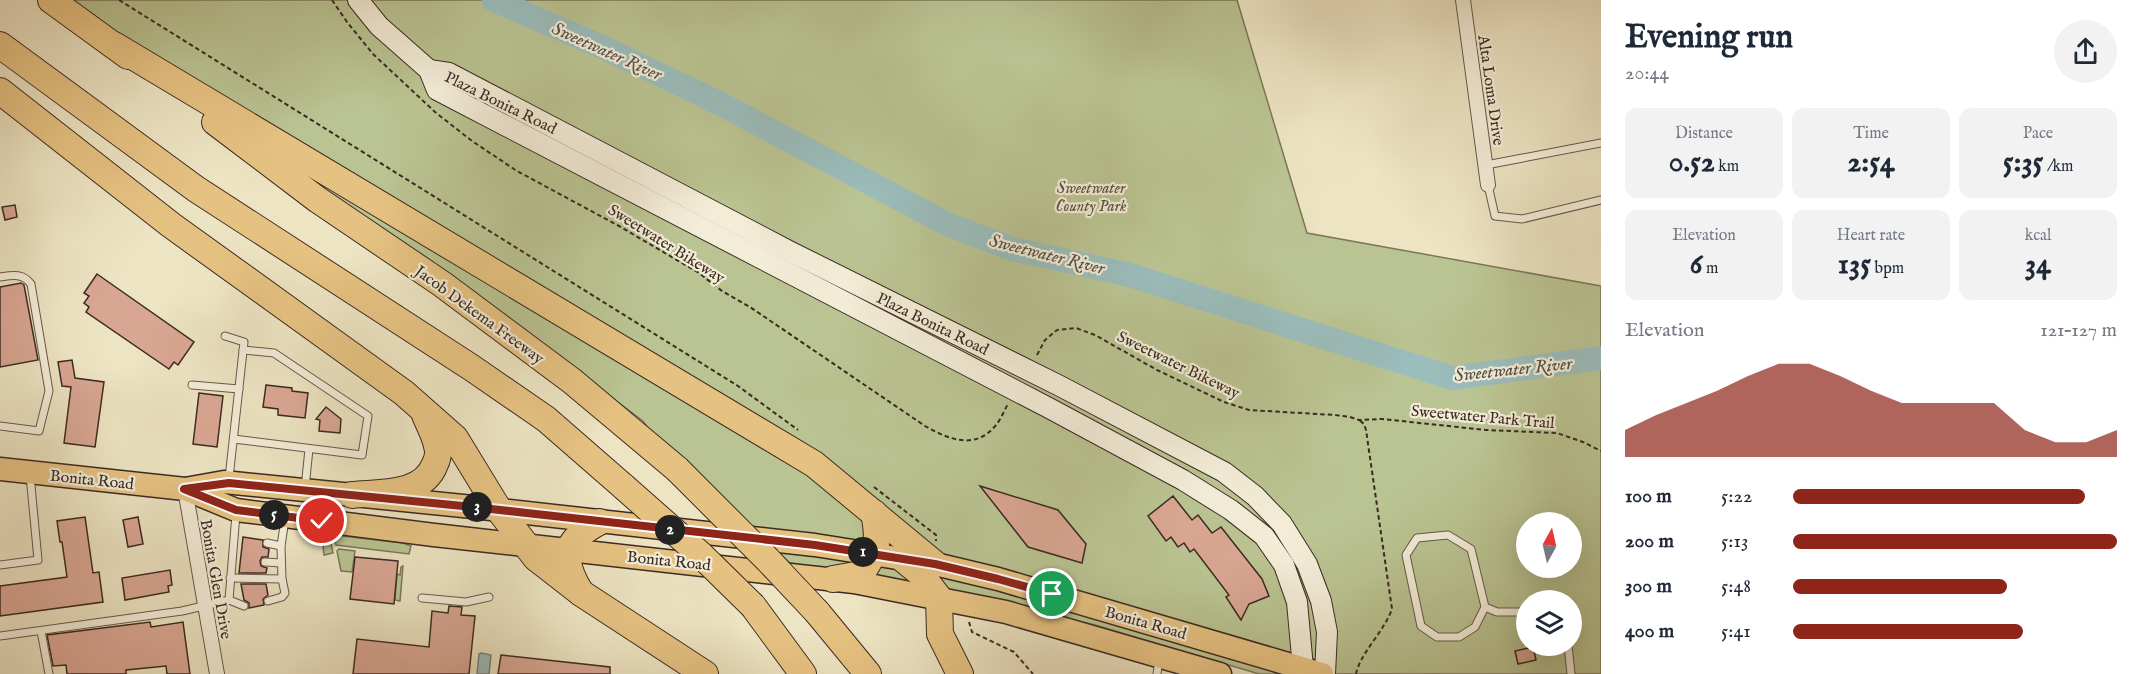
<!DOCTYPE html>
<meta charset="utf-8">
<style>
:root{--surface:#fff;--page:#f2f2f3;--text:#1f2937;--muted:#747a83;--accent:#8f2418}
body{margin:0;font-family:"IM FELL English",serif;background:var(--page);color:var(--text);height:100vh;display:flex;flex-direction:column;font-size:22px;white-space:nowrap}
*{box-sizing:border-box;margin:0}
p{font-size:20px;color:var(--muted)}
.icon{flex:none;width:33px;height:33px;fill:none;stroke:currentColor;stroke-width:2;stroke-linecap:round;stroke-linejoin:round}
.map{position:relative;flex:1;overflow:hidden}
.details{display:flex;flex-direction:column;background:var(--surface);width:540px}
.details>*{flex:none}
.needle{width:39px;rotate:8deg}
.fabs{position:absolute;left:1516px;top:512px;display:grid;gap:12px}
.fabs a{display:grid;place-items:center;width:66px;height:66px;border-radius:50%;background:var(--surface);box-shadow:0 6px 24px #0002;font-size:30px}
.pin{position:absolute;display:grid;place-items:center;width:51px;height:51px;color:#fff;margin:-26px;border:3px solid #fff;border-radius:50%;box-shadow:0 2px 6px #0007}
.km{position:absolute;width:30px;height:30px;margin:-15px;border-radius:50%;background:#222;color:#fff;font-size:16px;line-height:30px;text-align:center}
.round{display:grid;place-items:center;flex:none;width:63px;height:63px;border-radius:32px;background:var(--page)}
.overview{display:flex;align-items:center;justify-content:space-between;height:102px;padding:0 24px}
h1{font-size:33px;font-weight:700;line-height:45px}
.stats{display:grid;grid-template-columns:repeat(3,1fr);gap:9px;height:102px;padding:6px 24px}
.stats div{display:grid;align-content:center;border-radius:12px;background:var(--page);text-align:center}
.stats b{font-size:30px;font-weight:700}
.stats small{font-size:16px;font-weight:400}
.stats p{font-size:16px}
.chart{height:168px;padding:12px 24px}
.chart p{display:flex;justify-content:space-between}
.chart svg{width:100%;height:108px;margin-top:6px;fill:var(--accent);opacity:.7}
ul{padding:0 24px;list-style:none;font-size:20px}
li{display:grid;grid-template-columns:96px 72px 1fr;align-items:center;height:45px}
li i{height:15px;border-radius:8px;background:var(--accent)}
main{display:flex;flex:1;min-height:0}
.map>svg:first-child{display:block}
.green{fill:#bac492;stroke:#7a775a;stroke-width:1.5;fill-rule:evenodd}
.water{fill:#9bbdbc;stroke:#75827e;stroke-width:1.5}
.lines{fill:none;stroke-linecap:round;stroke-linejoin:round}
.river{stroke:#9bbdbc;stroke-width:24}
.building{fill:#d9a693;stroke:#3b2a22;stroke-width:1.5}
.lane-casing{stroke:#68584a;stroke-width:9}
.street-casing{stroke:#68584a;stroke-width:16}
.secondary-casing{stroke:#3b2a22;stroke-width:22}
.primary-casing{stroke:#3b2a22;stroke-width:25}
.highway-casing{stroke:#3b2a22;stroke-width:28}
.path{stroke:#3b2a22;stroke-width:2;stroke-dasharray:4.5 3;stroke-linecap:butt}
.lane{stroke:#f3edd8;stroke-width:7}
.street{stroke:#f3edd8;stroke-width:14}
.secondary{stroke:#f3edd8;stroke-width:20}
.primary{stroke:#e6c282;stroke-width:22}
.highway{stroke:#e6c282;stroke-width:26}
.highway-bridge-casing{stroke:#3b2a22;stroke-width:28;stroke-linecap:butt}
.highway-bridge{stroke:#e6c282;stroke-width:26}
.route-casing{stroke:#fff;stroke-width:12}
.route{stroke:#8f2418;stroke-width:8}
.labels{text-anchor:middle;stroke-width:4.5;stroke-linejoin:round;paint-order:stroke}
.street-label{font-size:16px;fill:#3b2a22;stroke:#f3edd8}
.park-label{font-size:16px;font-style:italic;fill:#5b503e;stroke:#f3edd8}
.water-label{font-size:18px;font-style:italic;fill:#534f48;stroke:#f3edd8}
</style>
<main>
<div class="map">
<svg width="1601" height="674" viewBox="0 0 1601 674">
<rect width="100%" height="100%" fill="#ede4c3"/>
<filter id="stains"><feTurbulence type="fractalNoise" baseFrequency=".00333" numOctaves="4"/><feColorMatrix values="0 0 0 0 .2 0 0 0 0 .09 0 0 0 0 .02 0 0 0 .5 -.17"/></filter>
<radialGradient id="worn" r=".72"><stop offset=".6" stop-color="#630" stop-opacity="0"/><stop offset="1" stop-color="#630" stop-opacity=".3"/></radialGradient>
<g class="green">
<path d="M51,0h1186l70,233 294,53v388h-342l-164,-49 -110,-27 -111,-22 -84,-13 -39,-38 -74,-56 -34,-48 -165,-124zM1527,522h45v45h-45zM1527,600h45v45h-45z"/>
<path d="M329,534l4,19 -9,2 -2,-19z"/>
<path d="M334,535l69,8 8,3 -2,8 -73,-9z"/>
<path d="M339,549l16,2 -3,21 -11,-1 -4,-20z"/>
<path d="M403,566l-3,35 -5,-1 2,-26 3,1 1,-8z"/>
</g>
<path class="water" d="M481,653l10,2 -2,19h-12l2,-20z"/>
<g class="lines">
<path class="river" d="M494,0l108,47 115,55 232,123 64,24 117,26 322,103 149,-20"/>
</g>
<g class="building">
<path d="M15,205l2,12 -12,3 -3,-13z"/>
<path d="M97,274l97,68 -16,23 -4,-3 -5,7 -83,-57 3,-5 -5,-4 5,-7 -5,-3z"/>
<path d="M21,283l3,2 14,75 -38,7v-80z"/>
<path d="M72,360l3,18 29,4 -9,65 -31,-4 7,-56 -9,-1 -4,-24z"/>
<path d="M266,385l26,3v3l16,2 -3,25 -27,-3v-6l-15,-2z"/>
<path d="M199,393l24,3 -6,51 -24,-3z"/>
<path d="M326,407l15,12 -1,14 -21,-2 1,-11 -4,-1z"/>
<path d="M980,486l78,24 28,34 -4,19 -54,-16z"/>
<path d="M1173,496l19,24 6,-5 14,18 9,-6 41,52 7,17 -20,8 -8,16 -15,-23 3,-2 -35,-46 -4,3 -6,-9 -6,4 -7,-10 -5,4 -18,-25z"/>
<path d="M85,517l8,56 6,-1 4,30 -103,14v-30l67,-9 -5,-35h-2l-3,-21z"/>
<path d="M138,517l5,27 -15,3 -5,-27z"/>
<path d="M243,537l20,3v7l6,2 -1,8h-6l-2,4 1,5 6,2 -1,5h-27z"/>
<path d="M355,557l43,4 -4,43 -44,-5z"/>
<path d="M170,570l2,15 -4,1 1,6 -44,8 -3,-22z"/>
<path d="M241,584h25l2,11 -5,4 1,6 -15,3v-5l-5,-3z"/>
<path d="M449,606l13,1 -1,8 14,1 -6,58h-116l4,-35 72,8 3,-36 16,2z"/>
<path d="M150,622l1,5 32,-5 7,52h-23l-1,-8 -40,4v4h-59l-1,-9 -13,1 -6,-31z"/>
<path d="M1533,647l3,13 -18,4 -3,-13z"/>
<path d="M501,655l109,12v7h-112z"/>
</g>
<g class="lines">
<defs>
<g id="lane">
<path d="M1486,165l115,-22"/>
<path d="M1488,185l7,31 27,3 79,-19"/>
<path d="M0,277c13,-2 23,-4 31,7l18,107 -10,40 -39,-5"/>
<path d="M225,336l19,6 -15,136"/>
<path d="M192,385l47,4"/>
<path d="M234,439l128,16 6,-39 -94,-63 -31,-3"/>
<path d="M305,488l4,-39"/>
<path d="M1448,535l23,14 14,58 -10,20 -16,10h-22l-16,-11 -15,-71 11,-17z"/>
<path d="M267,543l14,3"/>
<path d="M265,562l16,1"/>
<path d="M0,565l38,-5 -8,-85"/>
<path d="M230,578l52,1 -1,-33 4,-27"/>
<path d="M422,598l44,4 23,-5"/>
<path d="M229,600l15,6"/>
<path d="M268,601l14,-4 3,-4 -3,-14"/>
<path d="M1485,607l12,5h30"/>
<path d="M41,631l8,43"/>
<path d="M0,636l182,-25 47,-11 7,-86"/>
<path d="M1568,645l3,29"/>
<path d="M1157,674l2,-15"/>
</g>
<g id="street">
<path d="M1463,0l25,185"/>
<path d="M185,489l32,185"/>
</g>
<g id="secondary">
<path d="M358,0l21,26 50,44 8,20 612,318 134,72 48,30 33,26 20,29 13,37 6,66 3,6"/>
<path d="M429,70l20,3 342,179 269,134 164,86 31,24 27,28 25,40 14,37 6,31 -2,42"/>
</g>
<g id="primary">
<path d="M0,469l185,20 51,21 198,25 420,47 152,30 214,62"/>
<path d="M185,489l39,-7 249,25 342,38 120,19 63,15 324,95"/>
</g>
<g id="highway">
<path d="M51,0l77,56"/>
<path d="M0,45l196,144 276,179 74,51 78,68"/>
<path d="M114,45l700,419 121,100"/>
<path d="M0,91l171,134 233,168 51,45 44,72 37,48 45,35 124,81"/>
<path d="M215,122l103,78 124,84 130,97 105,88"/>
<path d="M352,495c29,-3 71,1 83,-31 3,-6 4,-12 2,-18 -2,-11 -8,-21 -12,-31"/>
<path d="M904,560l16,13 19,25 1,36 20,40"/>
<path d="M833,579l28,-5c16,-23 19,-33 13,-61"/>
<path d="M581,593c-21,-34 -18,-52 18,-71"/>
<path d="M753,606l50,68"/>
<path d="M817,612l51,62"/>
</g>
</defs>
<use href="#lane" class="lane-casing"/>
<use href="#street" class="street-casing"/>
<use href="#secondary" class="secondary-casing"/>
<use href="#primary" class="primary-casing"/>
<use href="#highway" class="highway-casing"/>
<g class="path">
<path d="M119,0l619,386 60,44"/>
<path d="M332,0l15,22 26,32 62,58 37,29 45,30 102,55 80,47 23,18 28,16 175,119c23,13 50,25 71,-1 5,-6 8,-14 12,-21"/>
<path d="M1037,355l8,-15 12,-10 19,-2 19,7 62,35 67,32 25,8 86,5 15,2 9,3 23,-1 104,11 71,3 26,9 18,9"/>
<path d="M874,487l62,48v6"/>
<path d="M969,622l3,10 42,20 19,22"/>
<path d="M1356,674c4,-21 28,-42 36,-65l-26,-179 -2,-6 -5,-4"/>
</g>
<use href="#lane" class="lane"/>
<use href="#street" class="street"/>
<use href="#secondary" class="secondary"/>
<use href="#primary" class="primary"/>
<use href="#highway" class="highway"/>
<defs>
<g id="highway-bridge">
<path d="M677,469l91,91 49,52"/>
<path d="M624,487l77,68 52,51"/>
</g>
</defs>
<use href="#highway-bridge" class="highway-bridge-casing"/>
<use href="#highway-bridge" class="highway-bridge"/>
</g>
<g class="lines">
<defs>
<path id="route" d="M322,521l-86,-11 -52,-21 45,-6 244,24 342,38 120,19 63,15 54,15"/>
</defs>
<use href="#route" class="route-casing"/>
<use href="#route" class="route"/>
</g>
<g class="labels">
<g class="street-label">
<text transform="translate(1492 90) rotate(82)" y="6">Alta Loma Drive</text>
<text transform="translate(501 102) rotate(26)" y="6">Plaza Bonita Road</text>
<text transform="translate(667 243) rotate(32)" y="6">Sweetwater Bikeway</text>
<text transform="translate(480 314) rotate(36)" y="6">Jacob Dekema Freeway</text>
<text transform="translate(933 323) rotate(26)" y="6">Plaza Bonita Road</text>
<text transform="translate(1179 364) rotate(26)" y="6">Sweetwater Bikeway</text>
<text transform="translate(1483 416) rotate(5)" y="6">Sweetwater Park Trail</text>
<text transform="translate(92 479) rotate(6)" y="6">Bonita Road</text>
<text transform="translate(669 560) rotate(6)" y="6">Bonita Road</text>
<text transform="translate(217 579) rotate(80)" y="6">Bonita Glen Drive</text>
<text transform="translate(1146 622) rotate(16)" y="6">Bonita Road</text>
</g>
<g class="park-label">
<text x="1091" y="193">Sweetwater<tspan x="1091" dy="18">County Park</tspan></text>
</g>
<g class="water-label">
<text transform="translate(607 51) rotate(24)" y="6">Sweetwater River</text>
<text transform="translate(1047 254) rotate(14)" y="6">Sweetwater River</text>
<text transform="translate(1513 369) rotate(-6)" y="6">Sweetwater River</text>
</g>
</g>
<rect width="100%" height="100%" filter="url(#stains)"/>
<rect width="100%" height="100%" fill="url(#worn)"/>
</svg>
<div class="fabs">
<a><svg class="needle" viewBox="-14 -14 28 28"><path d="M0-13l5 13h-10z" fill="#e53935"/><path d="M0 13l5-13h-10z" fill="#747a83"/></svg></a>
<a><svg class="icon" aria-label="layers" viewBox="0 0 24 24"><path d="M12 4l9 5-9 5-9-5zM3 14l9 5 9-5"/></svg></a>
</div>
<div class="pin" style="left:1052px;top:594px;background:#1e9e55"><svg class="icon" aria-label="arrive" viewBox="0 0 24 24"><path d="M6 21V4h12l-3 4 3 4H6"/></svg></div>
<div class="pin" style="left:322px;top:521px;background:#d93025"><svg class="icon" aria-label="check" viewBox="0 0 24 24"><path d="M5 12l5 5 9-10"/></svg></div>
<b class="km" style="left:863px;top:552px">1</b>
<b class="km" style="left:670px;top:530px">2</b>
<b class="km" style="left:477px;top:507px">3</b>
<b class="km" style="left:274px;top:515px">5</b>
</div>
<section class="details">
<div class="overview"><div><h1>Evening run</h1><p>20:44</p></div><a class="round"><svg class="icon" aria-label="share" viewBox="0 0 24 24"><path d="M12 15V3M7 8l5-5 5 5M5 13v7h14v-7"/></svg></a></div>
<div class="stats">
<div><p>Distance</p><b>0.52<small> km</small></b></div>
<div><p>Time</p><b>2:54</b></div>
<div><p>Pace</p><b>5:35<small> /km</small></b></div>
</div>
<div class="stats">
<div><p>Elevation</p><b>6<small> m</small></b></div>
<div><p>Heart rate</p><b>135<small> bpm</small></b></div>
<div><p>kcal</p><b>34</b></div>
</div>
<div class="chart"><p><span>Elevation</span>121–127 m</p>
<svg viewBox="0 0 160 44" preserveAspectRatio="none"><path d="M0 44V33L10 27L20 22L30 17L40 11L50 6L60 6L70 11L80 17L90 22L100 22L110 22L120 22L130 33L140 38L150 38L160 33V44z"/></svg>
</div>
<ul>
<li><b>100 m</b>5:22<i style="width:90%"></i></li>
<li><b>200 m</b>5:13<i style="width:100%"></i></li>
<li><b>300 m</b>5:48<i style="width:66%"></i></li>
<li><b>400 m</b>5:41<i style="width:71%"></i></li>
</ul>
</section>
</main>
